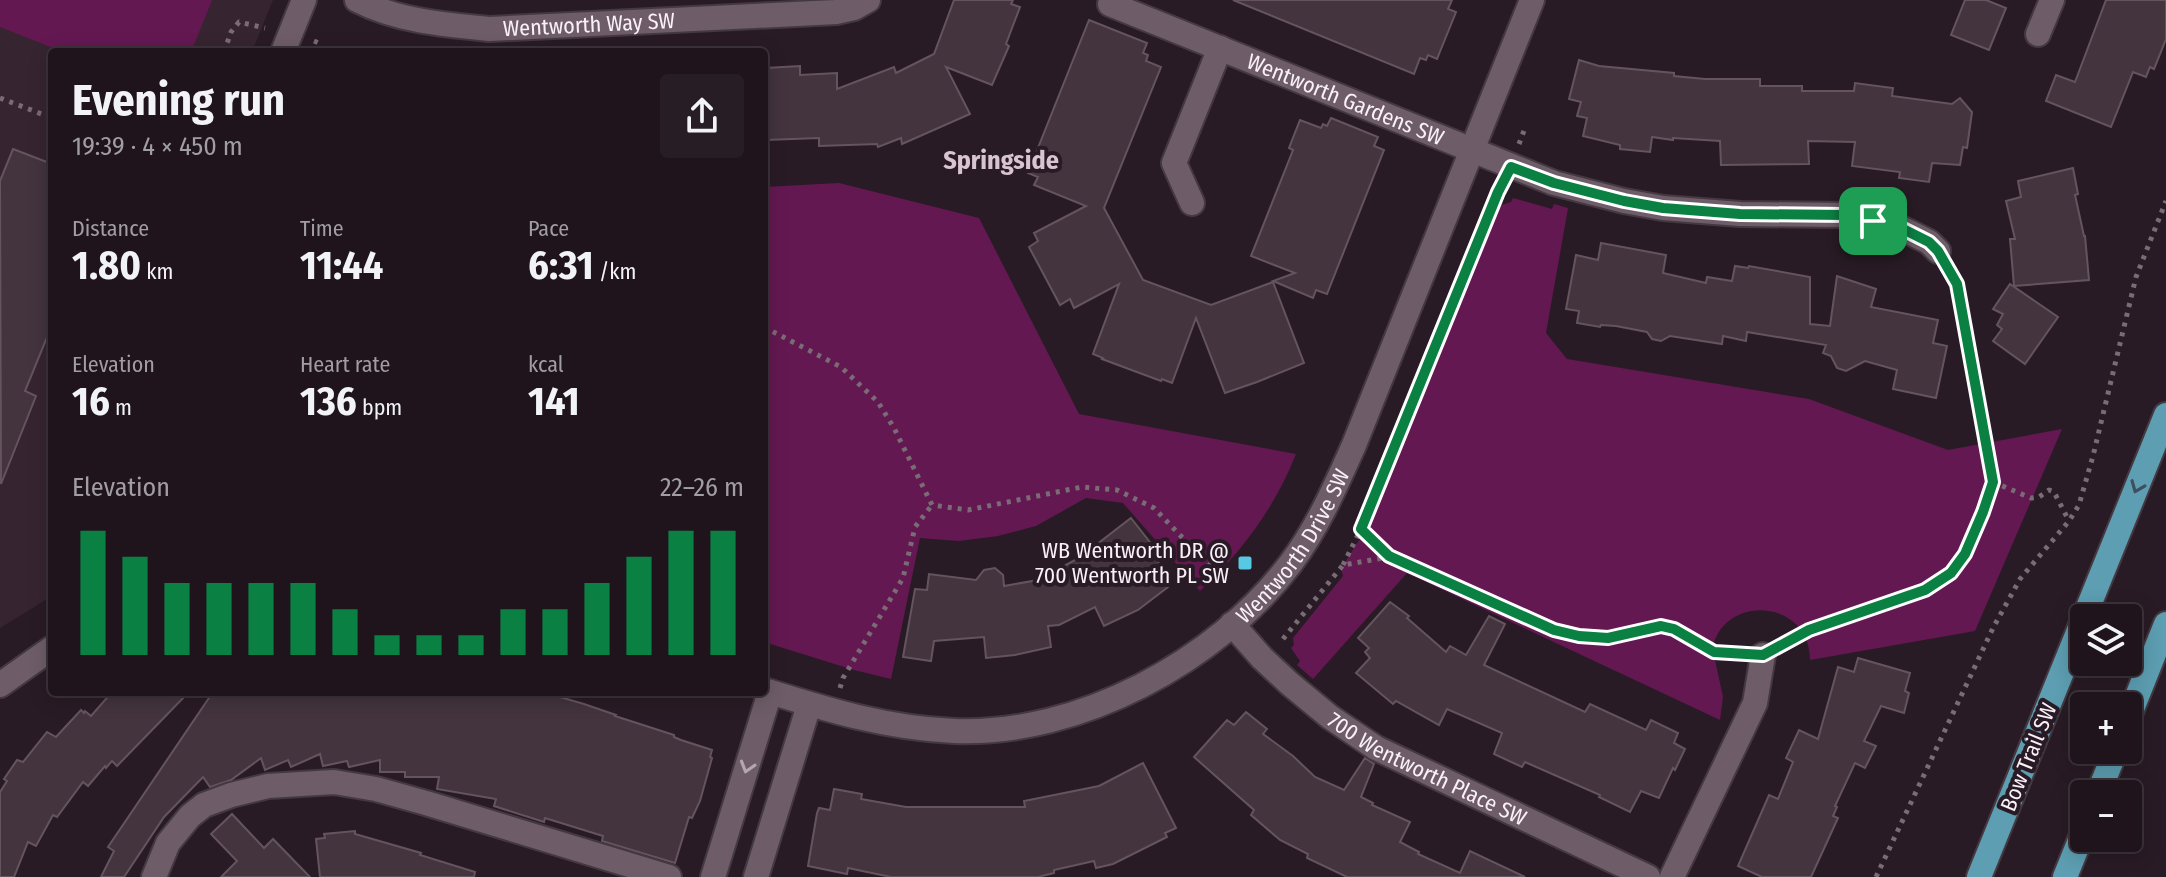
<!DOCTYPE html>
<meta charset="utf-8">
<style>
:root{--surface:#1f141c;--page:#271d25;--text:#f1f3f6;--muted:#a19ea3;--line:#3c333b;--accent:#0b8043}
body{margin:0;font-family:"Fira Sans Condensed",sans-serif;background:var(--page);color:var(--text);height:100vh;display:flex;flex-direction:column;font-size:30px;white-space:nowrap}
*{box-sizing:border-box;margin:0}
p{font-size:26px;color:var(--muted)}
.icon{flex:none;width:44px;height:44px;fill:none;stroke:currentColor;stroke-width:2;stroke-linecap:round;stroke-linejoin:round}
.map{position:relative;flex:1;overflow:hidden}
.panel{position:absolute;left:48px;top:48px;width:720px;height:648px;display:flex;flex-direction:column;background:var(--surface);border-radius:8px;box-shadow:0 4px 20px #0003,0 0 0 2px var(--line)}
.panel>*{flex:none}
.tools{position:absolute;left:2070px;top:604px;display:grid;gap:16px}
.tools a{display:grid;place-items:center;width:72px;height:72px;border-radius:8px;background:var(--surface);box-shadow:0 4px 20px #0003,0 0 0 2px var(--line);font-size:40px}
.pin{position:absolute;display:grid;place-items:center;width:68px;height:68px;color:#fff;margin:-34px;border-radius:16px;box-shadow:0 4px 12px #0006}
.round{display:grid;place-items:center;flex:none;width:84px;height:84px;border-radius:8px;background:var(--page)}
.overview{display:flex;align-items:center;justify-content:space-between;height:136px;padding:0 24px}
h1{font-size:44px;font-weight:700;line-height:60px}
.stats{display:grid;grid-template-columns:repeat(3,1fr);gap:12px;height:136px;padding:8px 24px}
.stats div{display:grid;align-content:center}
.stats b{font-size:40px;font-weight:700}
.stats small{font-size:22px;font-weight:400}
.stats p{font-size:22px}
.chart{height:224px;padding:16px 24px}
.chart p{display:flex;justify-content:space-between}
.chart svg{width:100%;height:144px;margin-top:8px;stroke:var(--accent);stroke-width:6}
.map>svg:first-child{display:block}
.built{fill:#372431}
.green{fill:#641852}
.building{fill:#43343e;stroke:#65545f;stroke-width:2}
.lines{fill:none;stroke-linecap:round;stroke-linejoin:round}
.minor-casing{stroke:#443941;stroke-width:28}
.major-casing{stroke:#443941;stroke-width:28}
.path{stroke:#796c75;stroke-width:5;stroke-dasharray:4 6;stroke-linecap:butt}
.minor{stroke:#6e5d68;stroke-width:24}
.major{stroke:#5d9eb2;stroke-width:24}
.oneway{stroke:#3e4f5d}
.oneway2{stroke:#b4a6b0}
.route-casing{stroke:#fff;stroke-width:16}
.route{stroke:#0b8043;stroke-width:10}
.poi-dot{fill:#57c9e2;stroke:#291b25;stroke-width:3}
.labels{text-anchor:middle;stroke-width:8;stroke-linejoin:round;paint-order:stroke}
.street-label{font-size:22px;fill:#faf0f7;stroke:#291b25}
.poi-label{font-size:22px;fill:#faf0f7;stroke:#291b25;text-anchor:end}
.quarter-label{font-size:26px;font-weight:bold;fill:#d8c5d1;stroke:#291b25}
</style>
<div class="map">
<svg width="2166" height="877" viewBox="0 0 2166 877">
<rect width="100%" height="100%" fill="#291b25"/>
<path class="built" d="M0,0h273l-21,52h-200v544l-52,32z"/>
<g class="green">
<path d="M0,0h212l-21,52h-128l-63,-25z"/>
<path d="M839,183l140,35 100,196 217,40c-21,53 -54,98 -96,137l-77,-88 -37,-5 -50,28 -38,10 -39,5 -39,-3 -29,141 -37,-9 -90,-28v-455z"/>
<path d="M1513,198l39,11 2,-5 14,4 -22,125 21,26 242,40 139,51 114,-21 -87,202 -165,29c0,-64 -96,-68 -99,-1l4,1 8,37 -3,23 -313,-147 -94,106 -16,-14 3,-4 -9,-13 3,-3 -1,-7 50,-62 -2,-7 18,-29 24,-49 115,-285 13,-4z"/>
</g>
<g class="building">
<path d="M954,0h59l-2,4 9,3 -14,37 3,2 -17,39 -46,-18 24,47 -68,30 -1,-6 -23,9 -1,-3 -58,2v-8l-53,2 -2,-7v-45h3l-1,-20 34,-2v9l37,-2v16l57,-22 2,6 38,-19z"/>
<path d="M1233,0h219l-4,9 8,3 -19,47 -9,-4 -2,5 -6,-2 -6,16z"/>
<path d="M1965,0h21l20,8 -17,42 -38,-15z"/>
<path d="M2106,0h60v39l-12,30 -4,-2 -4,10 -13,-5 -22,55 -65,-26 10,-26 19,7z"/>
<path d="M1089,20l58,23 -4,10 5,2 -2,6 15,6 -57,141 39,72 68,25 62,-23 31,81 -47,19 -32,11 -29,-75 -24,65 -10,-4 -1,2 -59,-22 1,-1 -10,-4 26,-70 -45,24 -4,-9 -10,6 -31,-58 9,-6 -4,-8 52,-27 -52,-21 4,-8 -10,-4z"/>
<path d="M1579,60l20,6 75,7v3l31,3h55v7h42v5h52l1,-8 38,5 -1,8 60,8 8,-6 12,14 -5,36 -4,-1 -3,18 -28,-2 -3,19 -30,-4 1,-6 -48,-6 3,-24 -47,-1 1,23 -88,1 -1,-24 -47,-3v2l-21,-3 -2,15 -30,-3v-4l-37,-9 4,-18 -10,-2 4,-14 -12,-3z"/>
<path d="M1331,118l47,19 -4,9 10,4 -57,144 -11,-4 -3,8 -40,-17 22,-8 -44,-17 42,-106 -4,-2 11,-28 21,8 2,-4 4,2z"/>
<path d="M13,149l39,15v161l-27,66 11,5 -35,88 -1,-303z"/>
<path d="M2073,168l5,26 -3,1 9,41h1l4,44 -75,6 -4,-47h5l-9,-38 15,-4 -3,-16z"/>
<path d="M1601,243l65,12 -3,18 43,10 1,-6 25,4 3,-15 13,2 1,-2 61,11v47l20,2 7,-50 39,13 -5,18 67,13 -5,23 14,3 -11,52 -43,-9 4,-19 -32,-9 -19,10 -9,-3 -6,-12 -8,-3 3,-8 -79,-13 -1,9 -23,-5 -1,8 -52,-8 -9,5 -9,-2 -5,-7 -31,-6 -15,-1 -1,2 -23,-4 2,-12 -13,-2 10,-54 22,5z"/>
<path d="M2010,284l48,33 -33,47 -32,-23 9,-12 -5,-4 6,-11 -10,-5z"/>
<path d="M1131,518l29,37 -3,17 11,15 -30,23 -34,16 -9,-19 -36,18 -11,1 3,21 -36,8 -29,3 -2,-21 -50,4 -3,20 -28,-4 12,-68 12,1 2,-16 47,6 8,-10 11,-2 8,7 1,11 34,-6 41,-22z"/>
<path d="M1390,602l19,14 -2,2 39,34 4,-6 16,9 23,-39 16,8 -21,41 101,47 5,-8 56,26 5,-10 27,13 -4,10 11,6 -10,21 -2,-2 -14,30 -18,-7 -11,21 -31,-15 1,-2 -75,-33 -3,5 -28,-13 8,-21 -55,-24 -8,16 -43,-24 -3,3 -37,-31 14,-15 -5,-6 4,-4 -11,-10z"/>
<path d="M1858,658l52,15 -5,18 4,2 -5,20 -23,-7 -17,35 12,5 -11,22 -10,-5 -20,43 2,1 -4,9 5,2 -27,59h-49l-24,-11 31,-71 9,4 15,-37 -7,-4 13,-28 19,9 20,-72 16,5z"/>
<path d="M112,692h77l-72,74 -5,-5 -6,7 -1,-2 -17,20 -5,-4 -26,35 -4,-2 -17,31 -8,-4 -14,35h-14v-85l7,-11 -3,-2 13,-19 6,2 24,-30 9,5 25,-27 3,3 1,-2 6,5z"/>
<path d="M213,692h330l41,12 32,11 -1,1 59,19v2l7,3 31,10 -2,7 2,1 -12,43 -8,17 -3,-1 -14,46 -73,-22 1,-5 -58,-18 -1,4 -50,-16 2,-7 -59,-10 2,-12h-34v-5h-25v-12l-31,7 -2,-6 -24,5 -3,-12 -29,13 -3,-7 -23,10 -4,-12 -30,22 -21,7 -7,-10 -39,40 -40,60h-23l13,-26 -6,-4z"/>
<path d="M1246,712l21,17 -4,5 30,22 22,21 29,13 21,-32 9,6 -13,33 12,6 -1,2 38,17 -10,20 19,10 -1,2 42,19 10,-22 55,26h-178l-40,-19 1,-4 -28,-14 -29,-25 3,-5 -60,-53 33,-37 7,5z"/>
<path d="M1143,763l33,65 -11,5 2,4 -54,27 -17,4 -2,-7 -40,9v3l-16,4h-147l-43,-9 -1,6 -39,-8 9,-53 2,-5 11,2 4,-21 28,5 -1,5 45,8h119l-1,-6 75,-15z"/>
<path d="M232,814l32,34 9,-9 37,38h-89l16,-16 -26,-27z"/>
<path d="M355,831v3l66,19 -1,2 55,17 -1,5h-154l-4,-38 9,-1 -1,-4z"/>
</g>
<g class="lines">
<defs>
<g id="minor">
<path id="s1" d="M357,0c40,21 89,25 133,29l346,-17 18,-4 14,-8"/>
<path id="s2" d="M1110,4l444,179 70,18 39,7 77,6 106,1 57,14 26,13 9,9"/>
<path d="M2038,34l14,-34"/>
<path d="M283,52l21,-52"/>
<path d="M1192,203l-18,-40 46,-115"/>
<path id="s3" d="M1232,624l30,34 28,26 40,33 46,31 272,129"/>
<path d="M0,685l52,-37"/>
<path id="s4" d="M764,690c64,20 122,38 190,41 125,5 263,-70 337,-168 27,-36 45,-78 63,-118l178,-445"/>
<path d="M154,877l14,-34 22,-27 14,-11 27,-10 37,-9 66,-4 42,7 50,14 243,74"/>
<path d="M713,877l57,-185"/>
<path d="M756,877l53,-172"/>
<path d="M1672,877l83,-174 8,-48"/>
</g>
<g id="major">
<path d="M2128,719l38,-95"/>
<path d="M2098,794l18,-44"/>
<path d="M1979,877l187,-462"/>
<path d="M2065,877l19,-47"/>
</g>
</defs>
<use href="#minor" class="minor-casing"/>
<use href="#major" class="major-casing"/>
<g class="path">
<path d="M314,41l5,2 2,9"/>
<path d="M224,52l7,-20 8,-10 26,6"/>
<path d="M0,98l52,20"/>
<path d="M1519,144l6,-16"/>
<path d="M764,327l77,40 37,35 16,26 38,77 36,5 114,-23 35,3 37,18 71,74"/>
<path d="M1993,482l38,16 8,-1 10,-7 5,2 15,29"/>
<path d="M1361,529l28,27 165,74 25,6 29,2 53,-12 13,3 40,23 26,2"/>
<path d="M1343,565l18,-36 140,-343"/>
<path d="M1283,639l60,-74 45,-8"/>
<path d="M1783,644c15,-8 29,-15 45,-21 32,-11 103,-29 124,-52 22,-24 31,-59 41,-89l-36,-198 -7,-12"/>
<path d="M840,688l3,-10 60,-100 12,-51 17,-22"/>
<path d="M1876,877l117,-249 27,-49 49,-58 10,-16 14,-49 43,-179 30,-76"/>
</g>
<use href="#minor" class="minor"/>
<use href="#major" class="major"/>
</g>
<defs><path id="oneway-chevron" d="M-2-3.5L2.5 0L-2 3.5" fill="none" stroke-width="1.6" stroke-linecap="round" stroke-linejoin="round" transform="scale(2)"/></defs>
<use class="oneway" href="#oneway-chevron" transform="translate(2137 487) rotate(112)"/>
<use class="oneway2" href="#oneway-chevron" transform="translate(747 767) rotate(107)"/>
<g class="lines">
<defs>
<path id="route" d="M1511,167l43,16 70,18 39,7 77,6 106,1 57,14 26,13 9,9 19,33 36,198 -10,30 -18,42 -14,19 -26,17 -116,40 -46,25 -49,-3 -40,-23 -13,-3 -53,12 -29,-2 -25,-6 -165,-74 -28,-27 137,-337z"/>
</defs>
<use href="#route" class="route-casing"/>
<use href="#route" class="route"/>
</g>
<rect class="poi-dot" x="1237" y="555" width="16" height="16" rx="4"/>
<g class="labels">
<g class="street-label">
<text dy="8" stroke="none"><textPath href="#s1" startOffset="236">Wentworth Way SW</textPath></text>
<text dy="8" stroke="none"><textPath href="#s2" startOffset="254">Wentworth Gardens SW</textPath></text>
<text dy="8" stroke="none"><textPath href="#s4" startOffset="600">Wentworth Drive SW</textPath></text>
<text transform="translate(2028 757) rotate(-68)" y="8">Bow Trail SW</text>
<text dy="8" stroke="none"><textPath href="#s3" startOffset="246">700 Wentworth Place SW</textPath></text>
</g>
<g class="poi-label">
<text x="1229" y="558">WB Wentworth DR @<tspan x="1229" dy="25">700 Wentworth PL SW</tspan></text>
</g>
<g class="quarter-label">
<text x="1001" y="169">Springside</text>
</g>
</g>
</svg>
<div class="tools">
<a><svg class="icon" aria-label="layers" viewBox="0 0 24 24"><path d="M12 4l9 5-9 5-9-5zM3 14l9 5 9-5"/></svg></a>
<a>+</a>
<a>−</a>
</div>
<div class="pin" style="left:1873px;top:221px;background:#1e9e55"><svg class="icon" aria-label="arrive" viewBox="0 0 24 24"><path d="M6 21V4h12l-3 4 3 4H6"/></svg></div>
<section class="panel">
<div class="overview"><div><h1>Evening run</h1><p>19:39 · 4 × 450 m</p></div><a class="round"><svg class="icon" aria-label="share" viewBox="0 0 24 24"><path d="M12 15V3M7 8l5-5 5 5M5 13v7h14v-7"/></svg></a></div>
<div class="stats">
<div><p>Distance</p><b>1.80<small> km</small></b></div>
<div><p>Time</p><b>11:44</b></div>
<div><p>Pace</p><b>6:31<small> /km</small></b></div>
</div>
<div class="stats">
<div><p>Elevation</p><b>16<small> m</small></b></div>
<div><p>Heart rate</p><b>136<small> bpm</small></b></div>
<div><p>kcal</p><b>141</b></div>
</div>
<div class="chart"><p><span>Elevation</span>22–26 m</p>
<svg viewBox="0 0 160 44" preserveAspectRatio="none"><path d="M5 44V6M15 44V14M25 44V22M35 44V22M45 44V22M55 44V22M65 44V30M75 44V38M85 44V38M95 44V38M105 44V30M115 44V30M125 44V22M135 44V14M145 44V6M155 44V6"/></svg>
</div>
</section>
</div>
